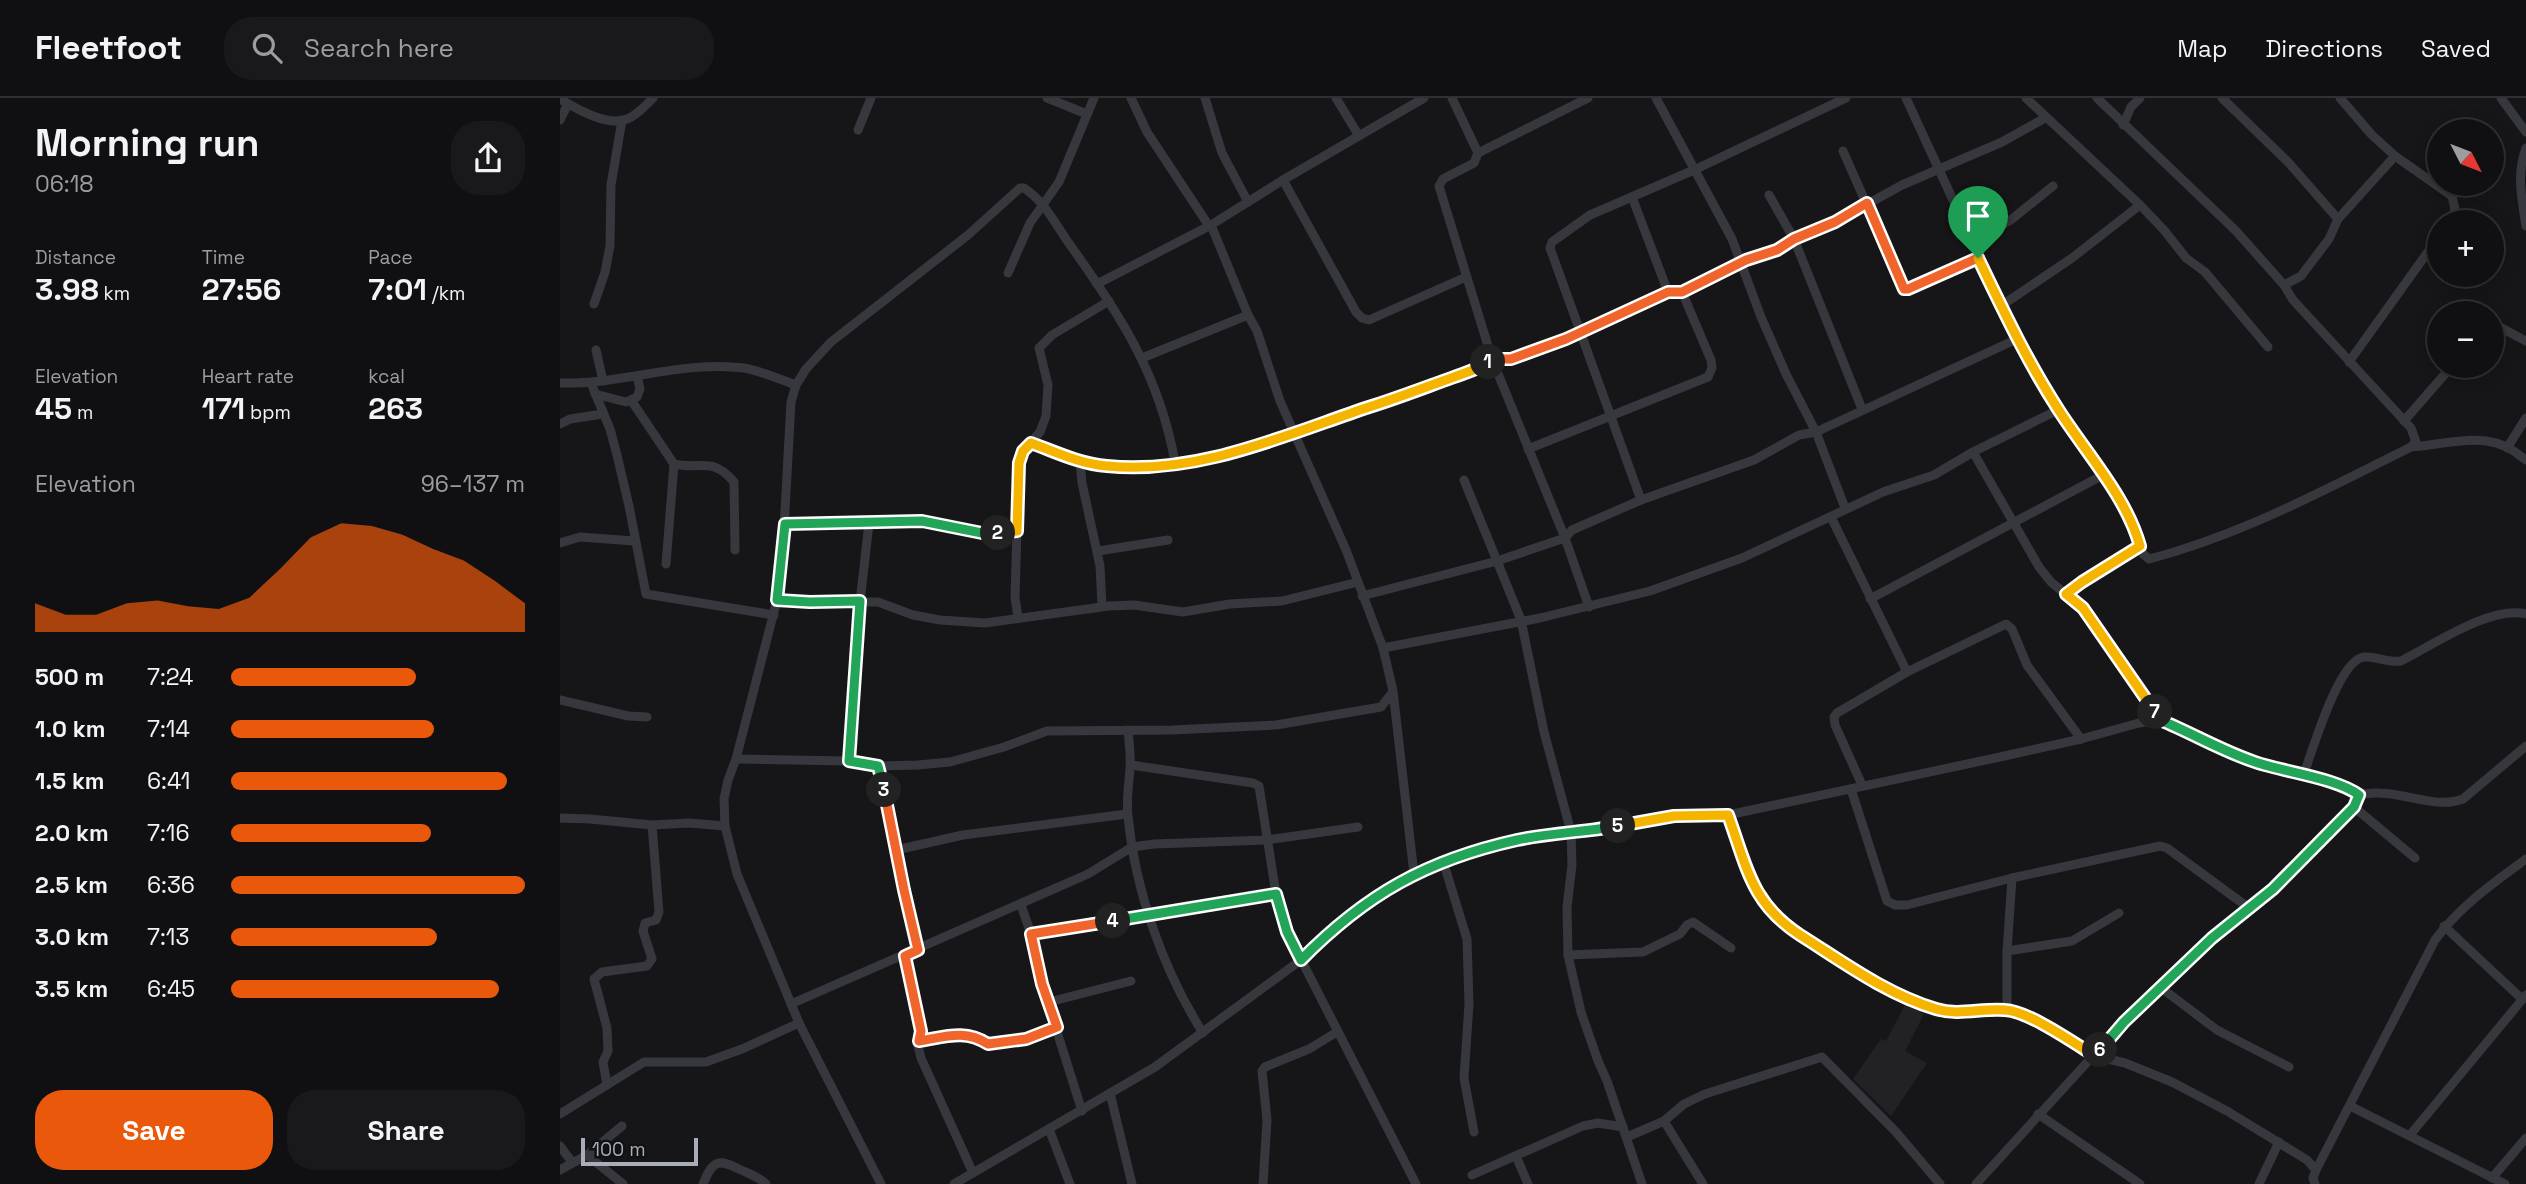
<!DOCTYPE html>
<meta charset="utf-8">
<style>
:root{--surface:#101012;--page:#19191b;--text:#f1f3f6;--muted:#9c9d9f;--line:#303032;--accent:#ea580c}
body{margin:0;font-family:"Space Grotesk",sans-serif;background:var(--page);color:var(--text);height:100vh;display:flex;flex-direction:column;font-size:26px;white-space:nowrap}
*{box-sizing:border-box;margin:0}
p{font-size:23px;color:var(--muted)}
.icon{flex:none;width:38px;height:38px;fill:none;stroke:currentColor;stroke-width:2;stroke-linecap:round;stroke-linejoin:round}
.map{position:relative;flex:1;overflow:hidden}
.side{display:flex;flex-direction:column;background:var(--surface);width:560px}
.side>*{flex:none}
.needle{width:46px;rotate:132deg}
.tools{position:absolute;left:1867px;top:21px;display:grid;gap:14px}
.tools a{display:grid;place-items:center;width:77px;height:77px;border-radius:50%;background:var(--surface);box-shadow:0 4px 18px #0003,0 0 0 2px var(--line);font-size:35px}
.scale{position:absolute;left:21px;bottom:18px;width:117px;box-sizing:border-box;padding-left:7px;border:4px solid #a8adb8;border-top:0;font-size:19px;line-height:24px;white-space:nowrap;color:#a8adb8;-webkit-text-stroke:5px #111113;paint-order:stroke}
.pin{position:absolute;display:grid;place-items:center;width:60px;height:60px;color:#fff;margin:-72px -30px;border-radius:50% 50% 50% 0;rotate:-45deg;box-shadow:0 0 7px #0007}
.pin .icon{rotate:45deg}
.km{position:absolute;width:35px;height:35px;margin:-18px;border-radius:50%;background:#222;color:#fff;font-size:19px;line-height:35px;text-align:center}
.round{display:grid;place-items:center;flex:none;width:74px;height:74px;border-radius:28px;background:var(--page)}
.summary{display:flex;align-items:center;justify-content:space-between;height:119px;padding:0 35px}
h1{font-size:38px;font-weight:600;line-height:52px}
.stats{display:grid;grid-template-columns:repeat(3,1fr);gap:10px;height:119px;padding:7px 35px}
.stats div{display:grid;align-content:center}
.stats b{font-size:30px;font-weight:600}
.stats small{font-size:19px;font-weight:400}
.stats p{font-size:19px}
.chart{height:196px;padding:14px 35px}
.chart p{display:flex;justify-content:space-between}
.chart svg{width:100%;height:126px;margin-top:7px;fill:var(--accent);opacity:.7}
.button{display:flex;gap:14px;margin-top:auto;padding:14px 35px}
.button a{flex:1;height:80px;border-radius:28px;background:var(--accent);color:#fff;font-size:28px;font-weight:600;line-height:80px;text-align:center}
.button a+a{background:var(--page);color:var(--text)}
ul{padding:0 35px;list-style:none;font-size:23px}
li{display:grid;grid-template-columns:112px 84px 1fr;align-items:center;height:52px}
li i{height:18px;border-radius:9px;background:var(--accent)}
header{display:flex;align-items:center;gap:42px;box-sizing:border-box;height:98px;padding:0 35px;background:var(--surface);border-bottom:2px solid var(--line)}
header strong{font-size:33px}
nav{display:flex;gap:38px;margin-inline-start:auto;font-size:24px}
.search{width:490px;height:63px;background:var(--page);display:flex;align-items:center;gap:18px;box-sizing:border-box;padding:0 24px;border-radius:28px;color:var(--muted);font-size:26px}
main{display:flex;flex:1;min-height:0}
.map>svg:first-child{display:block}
.built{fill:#222225}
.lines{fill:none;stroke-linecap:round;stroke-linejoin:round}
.street{stroke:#37383d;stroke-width:9}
.split-1-casing{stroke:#fff;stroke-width:14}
.split-2-casing{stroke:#fff;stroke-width:14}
.split-3-casing{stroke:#fff;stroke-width:14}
.split-4-casing{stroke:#fff;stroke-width:14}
.split-5-casing{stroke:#fff;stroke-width:14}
.split-6-casing{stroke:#fff;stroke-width:14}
.split-7-casing{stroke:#fff;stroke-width:14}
.split-8-casing{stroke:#fff;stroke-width:14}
.split-1{stroke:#f0652b;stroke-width:9}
.split-2{stroke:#f5b400;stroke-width:9}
.split-3{stroke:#22a559;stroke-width:9}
.split-4{stroke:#f0652b;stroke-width:9}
.split-5{stroke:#22a559;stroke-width:9}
.split-6{stroke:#f5b400;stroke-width:9}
.split-7{stroke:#22a559;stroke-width:9}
.split-8{stroke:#f5b400;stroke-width:9}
</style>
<header>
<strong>Fleetfoot</strong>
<div class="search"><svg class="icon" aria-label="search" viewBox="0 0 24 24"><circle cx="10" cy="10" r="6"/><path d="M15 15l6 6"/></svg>Search here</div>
<nav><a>Map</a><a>Directions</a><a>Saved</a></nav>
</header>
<main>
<section class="side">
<div class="summary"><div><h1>Morning run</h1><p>06:18</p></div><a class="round"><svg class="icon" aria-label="share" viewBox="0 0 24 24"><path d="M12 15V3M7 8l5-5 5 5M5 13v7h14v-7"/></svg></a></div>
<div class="stats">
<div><p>Distance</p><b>3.98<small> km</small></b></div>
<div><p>Time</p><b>27:56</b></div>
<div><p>Pace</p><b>7:01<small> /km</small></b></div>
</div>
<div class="stats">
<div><p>Elevation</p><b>45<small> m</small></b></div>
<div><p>Heart rate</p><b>171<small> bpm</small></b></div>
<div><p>kcal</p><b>263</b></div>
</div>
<div class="chart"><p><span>Elevation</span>96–137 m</p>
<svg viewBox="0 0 160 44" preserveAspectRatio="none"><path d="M0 44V34L10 38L20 38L30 34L40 33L50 35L60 36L70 32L80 22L90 11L100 6L110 7L120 10L130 15L140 19L150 26L160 34V44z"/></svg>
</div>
<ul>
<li><b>500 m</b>7:24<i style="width:63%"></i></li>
<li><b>1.0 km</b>7:14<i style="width:69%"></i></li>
<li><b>1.5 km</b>6:41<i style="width:94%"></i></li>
<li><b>2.0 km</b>7:16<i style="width:68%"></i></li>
<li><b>2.5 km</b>6:36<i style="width:100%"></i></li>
<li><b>3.0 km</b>7:13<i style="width:70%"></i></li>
<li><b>3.5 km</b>6:45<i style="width:91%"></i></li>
</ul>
<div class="button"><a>Save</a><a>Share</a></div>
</section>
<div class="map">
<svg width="1966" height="1086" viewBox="0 0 1966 1086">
<rect width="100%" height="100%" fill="#161618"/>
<path class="built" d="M1346,905l18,11 -19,37 22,12 -36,53 -38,-37 28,-40 5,2z"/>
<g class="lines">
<g class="street">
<path d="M487,0l40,16"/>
<path d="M571,0l16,34 62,94"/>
<path d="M645,0l17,55 26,49"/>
<path d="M776,0l23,38"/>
<path d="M892,0l26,55"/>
<path d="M1028,0l-110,55 -4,10 -31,16 -4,7 53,173 73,179 24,69"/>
<path d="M1096,0l76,141 29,78 25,57 30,58 29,76"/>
<path d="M1346,0l111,241 41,71 56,83 22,38 5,15"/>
<path d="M1466,0l114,107 24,25 22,28 19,14 63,75"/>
<path d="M1662,0l66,64 50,57"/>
<path d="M1780,0l32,37 23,21 57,40 3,14 -7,12"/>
<path d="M1941,0l25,34"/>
<path d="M0,1c17,10 47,28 67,20 11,-4 19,-14 26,-21"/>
<path d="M0,22l8,-16"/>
<path d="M1563,27l8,-18 9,-9"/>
<path d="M298,32l13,-32"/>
<path d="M1966,50c-10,26 -4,51 0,78"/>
<path d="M1283,53l61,138h4l70,-31"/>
<path d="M723,82l73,132 6,6 7,2 97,-43"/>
<path d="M1209,97l25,44 68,170"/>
<path d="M1072,99l36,95"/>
<path d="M651,127l37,90 9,16 23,70 66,149 37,98 10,43 21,183"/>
<path d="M1413,144l39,-23 41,-33"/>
<path d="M448,175l22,-50 29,-41 35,-84"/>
<path d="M537,186l114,-59 72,-45 141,-82"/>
<path d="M1724,187l17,-9 28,-37 9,-20 57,-63"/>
<path d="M34,206l11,-32 5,-26 1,-61 11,-65"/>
<path d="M1441,208l71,-48 68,-53"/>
<path d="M1932,225l34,18"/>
<path d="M36,252l7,31"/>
<path d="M582,260l106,-43"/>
<path d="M1789,264l91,-127"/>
<path d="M0,285c61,2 123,-23 184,-15 17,3 35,11 52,17"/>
<path d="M31,285l19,46 7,26 12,51 17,88 128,21"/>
<path d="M35,296l31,8 11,-5 3,-8 -3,-13"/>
<path d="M71,302l43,64c26,6 39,-8 60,18l1,68"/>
<path d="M1844,323l48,-55"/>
<path d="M0,326l10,-5 33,-5"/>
<path d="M471,345c17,6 34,14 51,19 55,13 120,1 173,-15l157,-54 45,-17 11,-2 24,-15h19l55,-20 102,-47h14l64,-32 32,-10 16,-11 41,-17 67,-37 100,-43 43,-24"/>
<path d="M1851,349c33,-2 71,-16 101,3 5,3 9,7 14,10"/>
<path d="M1947,350l19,-30"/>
<path d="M968,351l180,-72 4,-9 -1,-8 -29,-68"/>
<path d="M1413,354l85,-42"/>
<path d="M520,363l2,22 18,83 2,40"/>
<path d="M904,382l57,140 23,112 27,100 1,33 -5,42 1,48 13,57 17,49 9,20 35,103"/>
<path d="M1081,402l-91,-252 2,-6 38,-27 104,-45 152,-72"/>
<path d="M1271,419l76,155"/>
<path d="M225,426l137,-3 65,13 30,-3"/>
<path d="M0,445l20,-6 54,4"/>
<path d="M538,453l70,-11"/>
<path d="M106,466l8,-100"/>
<path d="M1506,497l16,-13 59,-36 2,8 6,5c92,-24 178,-70 262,-112l5,-5 -5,-14 -118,-128 -9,-15 -48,-54 -139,-133"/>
<path d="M802,498l135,-35 68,-23 7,-8 69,-30 113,-40 45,-25 17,-3 201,-93"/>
<path d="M1310,501l233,-124"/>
<path d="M217,502l33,2h68l35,13 27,5 45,3 124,-17 25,-1 49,7 47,-8 52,-3 76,-19"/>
<path d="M458,520l-3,-21 4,-135 4,-11 17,-19 6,-16 2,-31 -9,-37 13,-13 57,-34"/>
<path d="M823,550l157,-30 110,-27 92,-33 141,-66 51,-17 39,-23 66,115 12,15 32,26 77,112"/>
<path d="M0,602l68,16 19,1"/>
<path d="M568,632c1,12 3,25 2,38 -1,16 -4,31 -2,48 7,74 35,154 75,217"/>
<path d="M176,661l113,2 30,5 39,-1 32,-3 54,-15 43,-16 126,-1 103,-5 105,-18 11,-14"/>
<path d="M289,663l11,-159 9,-79"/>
<path d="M571,667l122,18 6,3 17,108 11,38 129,252"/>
<path d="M319,668l25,124 14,60"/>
<path d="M1743,678c9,-23 35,-116 61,-119 12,-1 24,6 37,4 32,-16 90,-56 125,-47"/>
<path d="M1302,687l-27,-60 -1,-8 3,-4 70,-41 99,-48 6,5 15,36 54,74"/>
<path d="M1291,691l36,112 8,4h12l105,-27 148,-32 7,2 82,60"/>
<path d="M1799,697c38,-9 72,16 104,4l63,-53"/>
<path d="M1794,709l61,51"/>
<path d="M1168,717l33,86 24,24 59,38 67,38 29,9 24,3 43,-3 14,5 40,20 34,21 30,7 47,19 55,29 80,49 9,10"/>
<path d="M0,720l30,1 62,6 37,-2 36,3"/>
<path d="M336,752l67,-15 164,-21"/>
<path d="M883,763l24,78 2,65 -5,74 10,54"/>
<path d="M461,807l10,29 11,50 40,127"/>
<path d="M1884,828l78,73"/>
<path d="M471,836l245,-40"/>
<path d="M1447,853l65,-10 47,-28"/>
<path d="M1008,857l75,-3 37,-18 7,-9 6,-3 38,26"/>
<path d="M345,858l16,75 -3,15 3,12 52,115"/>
<path d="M1600,889l57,43 72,37"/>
<path d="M489,904l82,-21"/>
<path d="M231,906l297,-130 44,-27 22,-3 113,-4 91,-13"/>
<path d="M1447,912v-59l5,-73"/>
<path d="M359,943c27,-4 46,-12 69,2l38,-4 31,-12"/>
<path d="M47,987l-4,-23 5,-11 -1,-23 -13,-49 8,-7 45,-6 5,-7 -9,-28 2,-8 11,-3 3,-8 -7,-87"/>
<path d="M550,995l22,91"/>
<path d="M1790,1008l155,78"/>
<path d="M0,1016l84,-52h62l36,-13 57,-26"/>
<path d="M1478,1016l102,70"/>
<path d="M1104,1023l39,63"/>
<path d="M489,1031l21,55"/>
<path d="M1850,1037l116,-140"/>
<path d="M1067,1039l37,-16 20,-17 21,-10 117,-37 74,75 44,52"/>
<path d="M0,1048l12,16"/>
<path d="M27,1057l36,29"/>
<path d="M956,1058l12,28"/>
<path d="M0,1072l27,-15 35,-29"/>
<path d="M912,1077l111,-49 15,-3 25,4"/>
<path d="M1932,1080l34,-40"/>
<path d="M143,1086c10,-24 15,-26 38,-14 9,4 18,7 25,14"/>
<path d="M321,1086l-82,-161 -62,-149 -12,-48 -1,-27 4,-19 8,-21 41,-159 6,-53 8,-145 5,-17 10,-16 25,-27 137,-107 52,-47h4c21,14 30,34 44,54 51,71 92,133 107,221"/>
<path d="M394,1086l201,-117 146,-107 49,-46 41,-28 52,-25 75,-21 53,-8 103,-16 54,-1 272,-58 81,-18 58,-16 21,-3 65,31 31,12 86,22 17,10 -5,12 -81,82 -61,49 -88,84 -148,162"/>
<path d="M703,1086l4,-64 -5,-49 3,-4 44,-18 28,-17"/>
<path d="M1699,1086l20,-42"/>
<path d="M1755,1086l-2,-6 3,-8 119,-230c24,-33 58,-57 91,-81"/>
</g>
</g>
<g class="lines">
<defs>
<path id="split-1" d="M928,264l4,-3h19l55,-20 102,-47h14l64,-32 31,-10 17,-11 41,-17 32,-19 37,86h4l70,-31"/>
<path id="split-2" d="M438,435l19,-2 2,-68 4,-12 8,-8c25,9 49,21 76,23 91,9 178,-31 262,-59 29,-9 57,-20 85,-30 13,-5 23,-7 34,-15"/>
<path id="split-3" d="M324,692l-6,-24 -29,-5 11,-160 -50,1 -33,-2 8,-76 137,-3 65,13 11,-1"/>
<path id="split-4" d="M324,692l20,100 14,60 -13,6 16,75 -2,10c26,-4 46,-12 69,3l38,-5 31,-12 -15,-43 -11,-50 82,-13"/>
<path id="split-5" d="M553,823l163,-27 11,38 14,28c65,-66 126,-100 216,-120 33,-7 68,-8 101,-14"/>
<path id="split-6" d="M1058,728l56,-10 54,-1c19,52 23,88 72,120 43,27 86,59 136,74 23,7 45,-1 69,1 23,1 69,33 90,46l5,-6"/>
<path id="split-7" d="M1540,952l24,-28 88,-84 61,-49 81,-82 5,-12c-23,-17 -75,-23 -104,-33 -33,-11 -63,-29 -95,-42l-5,-8"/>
<path id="split-8" d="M1418,160c25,52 49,103 80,151 28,44 68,87 82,137l-58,36 -16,12 17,14 72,104"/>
</defs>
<use href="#split-1" class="split-1-casing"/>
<use href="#split-2" class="split-2-casing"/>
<use href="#split-3" class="split-3-casing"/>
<use href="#split-4" class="split-4-casing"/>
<use href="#split-5" class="split-5-casing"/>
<use href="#split-6" class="split-6-casing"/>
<use href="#split-7" class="split-7-casing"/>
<use href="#split-8" class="split-8-casing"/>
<use href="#split-1" class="split-1"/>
<use href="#split-2" class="split-2"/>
<use href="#split-3" class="split-3"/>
<use href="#split-4" class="split-4"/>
<use href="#split-5" class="split-5"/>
<use href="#split-6" class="split-6"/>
<use href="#split-7" class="split-7"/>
<use href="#split-8" class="split-8"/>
</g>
</svg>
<div class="tools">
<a><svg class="needle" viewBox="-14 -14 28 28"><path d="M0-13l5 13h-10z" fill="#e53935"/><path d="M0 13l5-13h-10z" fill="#9c9d9f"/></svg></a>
<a>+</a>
<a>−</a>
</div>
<div class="scale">100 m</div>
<div class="pin" style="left:1418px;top:160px;background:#1e9e55"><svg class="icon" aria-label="arrive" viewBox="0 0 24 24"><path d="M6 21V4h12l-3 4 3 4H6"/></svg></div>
<b class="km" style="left:928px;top:264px">1</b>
<b class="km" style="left:438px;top:435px">2</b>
<b class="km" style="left:324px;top:692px">3</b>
<b class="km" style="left:553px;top:823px">4</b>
<b class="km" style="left:1058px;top:728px">5</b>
<b class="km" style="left:1540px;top:952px">6</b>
<b class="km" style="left:1595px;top:614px">7</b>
</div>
</main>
